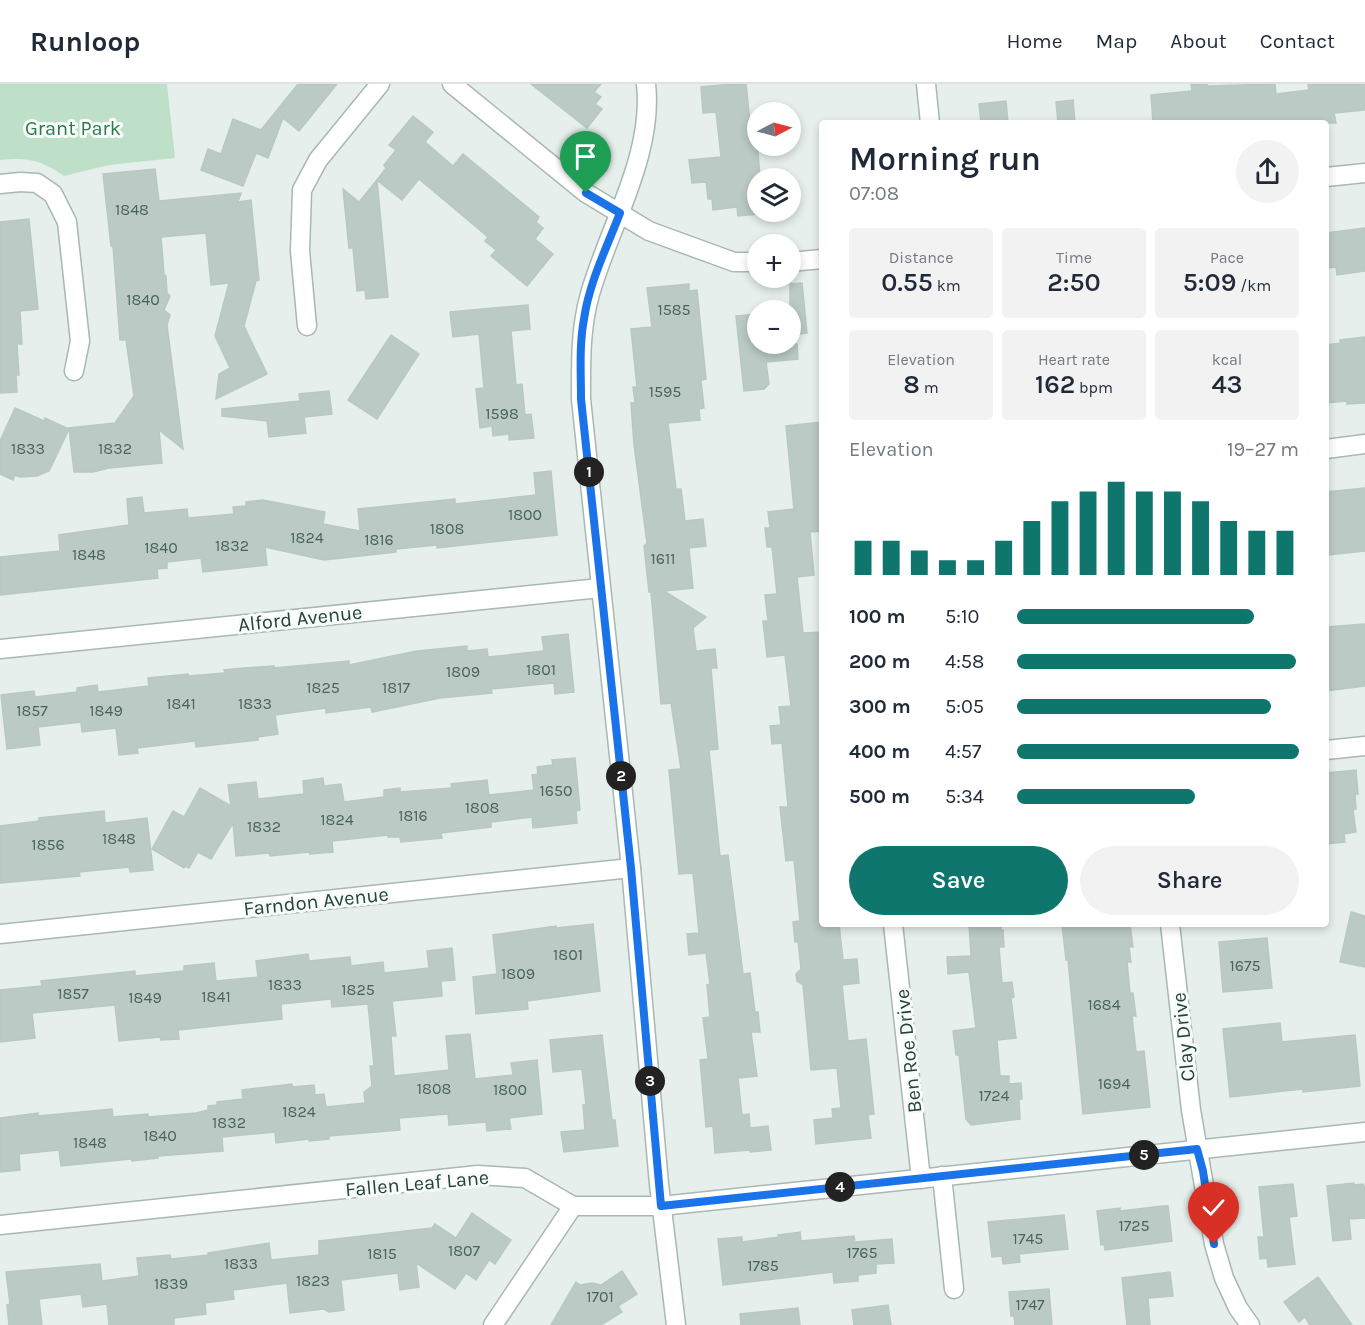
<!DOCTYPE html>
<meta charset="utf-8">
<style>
:root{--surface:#fff;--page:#f2f2f3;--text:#1f2937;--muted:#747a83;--line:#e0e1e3;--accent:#0f766e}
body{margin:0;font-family:Karla,sans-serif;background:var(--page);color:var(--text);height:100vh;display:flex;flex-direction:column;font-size:22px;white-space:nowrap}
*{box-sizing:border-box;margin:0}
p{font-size:20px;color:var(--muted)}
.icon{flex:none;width:33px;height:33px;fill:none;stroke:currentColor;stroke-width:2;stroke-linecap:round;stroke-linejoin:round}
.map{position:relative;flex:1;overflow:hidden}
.drawer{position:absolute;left:819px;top:36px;width:510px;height:807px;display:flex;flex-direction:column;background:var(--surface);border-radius:6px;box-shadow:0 3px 9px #0003}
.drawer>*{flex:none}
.needle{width:39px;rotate:84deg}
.tools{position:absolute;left:747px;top:18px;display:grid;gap:12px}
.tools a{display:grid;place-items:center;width:54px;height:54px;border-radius:50%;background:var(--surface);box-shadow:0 3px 9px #0003;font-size:30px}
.pin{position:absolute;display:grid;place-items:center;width:51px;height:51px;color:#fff;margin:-62px -26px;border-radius:50% 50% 50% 0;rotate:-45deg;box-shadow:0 0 6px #0007}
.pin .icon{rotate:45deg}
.km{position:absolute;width:30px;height:30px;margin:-15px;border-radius:50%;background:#222;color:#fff;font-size:16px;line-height:30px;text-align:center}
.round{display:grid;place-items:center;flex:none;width:63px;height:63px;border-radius:32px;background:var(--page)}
.head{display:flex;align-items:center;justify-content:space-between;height:102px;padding:0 30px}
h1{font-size:33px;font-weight:600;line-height:45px}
.stats{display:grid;grid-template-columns:repeat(3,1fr);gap:9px;height:102px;padding:6px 30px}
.stats div{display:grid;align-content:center;border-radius:6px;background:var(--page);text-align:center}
.stats b{font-size:26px;font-weight:600}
.stats small{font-size:16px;font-weight:400}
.stats p{font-size:16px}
.chart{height:168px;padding:12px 30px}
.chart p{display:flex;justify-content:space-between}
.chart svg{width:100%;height:108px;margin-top:6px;stroke:var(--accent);stroke-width:6}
.action{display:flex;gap:12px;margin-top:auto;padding:12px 30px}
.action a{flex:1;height:69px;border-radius:36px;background:var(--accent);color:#fff;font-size:24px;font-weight:600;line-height:69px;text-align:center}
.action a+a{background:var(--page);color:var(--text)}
ul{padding:0 30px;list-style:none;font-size:20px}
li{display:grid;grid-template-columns:96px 72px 1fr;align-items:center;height:45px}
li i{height:15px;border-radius:8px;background:var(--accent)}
header{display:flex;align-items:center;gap:36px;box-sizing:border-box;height:84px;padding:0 30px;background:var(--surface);border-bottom:2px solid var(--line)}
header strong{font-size:28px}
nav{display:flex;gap:33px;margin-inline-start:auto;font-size:21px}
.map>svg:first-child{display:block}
.green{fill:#bfe0c8}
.building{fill:#bbcac4;stroke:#b8c9c2;stroke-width:1.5}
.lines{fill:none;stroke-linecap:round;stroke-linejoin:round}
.minor-casing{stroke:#a8b8b2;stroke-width:21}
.minor{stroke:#fff;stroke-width:18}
.route-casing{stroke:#fff;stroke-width:12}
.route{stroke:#1a73e8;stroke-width:8}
.labels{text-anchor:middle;stroke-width:6;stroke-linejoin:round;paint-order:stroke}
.number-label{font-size:16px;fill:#4a645c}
.park-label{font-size:20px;fill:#2d7a4b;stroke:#f7fbf9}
.street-label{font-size:20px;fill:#24423a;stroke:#f7fbf9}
</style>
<header>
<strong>Runloop</strong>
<nav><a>Home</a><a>Map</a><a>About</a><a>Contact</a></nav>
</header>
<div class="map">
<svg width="1365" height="1241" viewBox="0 0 1365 1241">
<rect width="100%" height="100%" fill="#e6efeb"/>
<path class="green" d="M0,0h167l8,74 -66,7 -45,11c-23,-16 -36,-19 -64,-16z"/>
<g class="building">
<path d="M298,0h39l-38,47 -16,-13 -15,40 -12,-5 -13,33 -42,-16 7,-21 13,5 12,-35 28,11z"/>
<path d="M531,0h70l-7,8 7,5 -6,7 7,5 -15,19z"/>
<path d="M732,0h14l4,38 8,-1v30l2,27h-2v36l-20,2 -1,-9 -24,3 -1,-11h-4l-2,-17 -14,1 -3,-23 32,-3 -5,-45 -13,1 -2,-26z"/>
<path d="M1191,0h16v2l68,-2 1,10 33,-4 -1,-6h57v26l-31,3 2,10h-183l-2,-28 41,-4z"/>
<path d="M1073,16l2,23h-17l-2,-21z"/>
<path d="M1006,17l2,22h-27l-2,-19z"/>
<path d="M413,32l20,16 -8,10 28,24 10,-12 76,63 -3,5 7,6 -8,11 18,15 -26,32 -36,-30 5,-6 -11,-9 3,-4 -69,-58 -17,21 -25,-20 9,-12 -2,-3 12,-15 -7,-5z"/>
<path d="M155,85l4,32 82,-8 -3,9 13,-2 8,80 -3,1 -12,45 23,48 -51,25 3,-25 11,-6 -15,-32 14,-53 -18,2 -5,-52 -45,4 3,37 2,2 1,17 3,3 -6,14 6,5 -3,10 16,124 -24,-19 3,33 -53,5 -16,4h-19l-5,-44 46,-5 19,-27 -8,-56h-6l-7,-94h-2l-8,-72z"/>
<path d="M377,96l11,117 -22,2 -1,-9 -8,1 -4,-43h-4l-6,-59 16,13z"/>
<path d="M29,135l9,90 -18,2 2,33h-5l2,31h-3l1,17 -17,1v-171z"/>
<path d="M1365,144v43l-28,4 -1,-8 -10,1v-35z"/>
<path d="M802,199l5,50 -17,2v-51z"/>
<path d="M689,200v7l8,-1 9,89 -5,1 3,28 -5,1 1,11 -32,3 8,66h5l4,32 18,-2 3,27 -17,2 4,40 -29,3 42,26 -13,11 3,23 19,-2 2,19h-6l7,81 -9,1 11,106 8,-1 15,119 7,-1 5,39h3l2,20h-9l6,44 -19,2 4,37 7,-1 1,14 18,-2 3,24 -21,2v-2l-35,3 -2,-27 -7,1 -6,-67 8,-1 -5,-41 7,-1 -3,-32 3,-1 -4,-31 -17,2 -2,-21 12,-1 -6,-60 -14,1 -10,-104 12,-1 -10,-66 -10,1 -10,-112h-2l-5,-46 3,-3 -13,-98 -3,-42h4l-2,-16h4l-6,-58 21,-2 -5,-39z"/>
<path d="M528,221l2,24 -19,2 5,54 6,-1 3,31 6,-1 3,24 -25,2v-6l-16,2 -1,-10 -12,2 -4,-39 8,-1 -5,-54 -26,3 -3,-25z"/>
<path d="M758,230v30h39l1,15 -32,3 3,22 -5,5 -20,2 -8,-75z"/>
<path d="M391,251l28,19 -42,65 -29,-19z"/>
<path d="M1365,253v66l-18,1v-3l-21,2v-58l15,-2 -1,-3z"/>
<path d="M329,307l3,23 -28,3 2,16 -37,4 -2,-16 -45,-5v-7l78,-8 -1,-7z"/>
<path d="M15,324l29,13 1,-3 24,11 -20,42 -12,5 -17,1 -5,-2 -2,5 -13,-6v-33z"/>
<path d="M822,338v109l-12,1 4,43 -17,2 6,56 19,-1v292h17l4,36 14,-1 2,24 -17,2 6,56 18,-2 8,75 -6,1 3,23 -55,6 -2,-24 19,-2 -1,-9 9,-1 -4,-40 -26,2 -8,-85 -6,-4 -1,-7 5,-5 -3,-28 -3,1 -2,-20 7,-1 -6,-61 -8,1 -6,-54h8l-6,-64 -10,1 -2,-18 11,-1 -2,-18 12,-1 -6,-51 -18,2 -4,-36h5l-3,-26 12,-1 -5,-47h-5l-2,-19h5l-2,-16 26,-3 -8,-83z"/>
<path d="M551,387l6,64 -120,13v-3l-41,4v3l-72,8 -59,-13 2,18 -64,7 -2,-14 -34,4v6l-10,1 1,9 -158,17v-38l60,-6 -1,-16 70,-10 -2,-26 15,-2 2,16 43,-4 1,9 46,-4 -1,-7 13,-1v-4l17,-2 62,12 -2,12 37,7 -2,-22 97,-10v5l81,-9 -2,-22z"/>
<path d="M1365,404v63l-37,4 -2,-63z"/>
<path d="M1365,540v62l-39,5v-64z"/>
<path d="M568,550l6,58 -19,2 -1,-11 -63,6 1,4 -52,5 -68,14 -1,-5 -45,6v-5l-51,7 3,19 -20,3v3l-62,7 -1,-6 -58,7 1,5 -19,2 -3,-27 -34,4 -1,-10 -43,5 2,18 -33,4 -6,-54 33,-4 1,6 42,-5v-4l20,-3 1,7 51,-6 -1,-8 40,-4v2l37,-3 -1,-3 20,-2 30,-2v2l75,-7v4l68,-14 50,-5v5l20,-2 1,8 56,-6 -2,-14z"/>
<path d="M575,674l5,52 -4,1 1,12 -44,5 -1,-11 -41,5v5l-50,6 1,5 -41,4 -1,-5h-12v-2l-56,6 1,11 -23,2 -1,-2 -39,4 -1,-3 -33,3 -3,-33 -22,36 -13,-7 -9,16 -4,-2 -1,2 -32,-19 21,-38 11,6 16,-29 31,18 -3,-21 28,-3 2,17 46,-5 -1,-13 20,-3 1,8 17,-2 3,18 40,-5v-7l16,-2v4l52,-4 -1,-4 36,-4 2,15 45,-5 -2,-15 6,-1 -1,-7 16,-2 -1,-5z"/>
<path d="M1356,686l2,24h-3l1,15 -3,1 3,22 -12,2 1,8 -19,2v-71z"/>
<path d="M104,727l1,12 42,-5 6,52 -23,2 -1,-5 -50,5 1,4 -80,7v-57l39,-5v-3z"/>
<path d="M1351,828l14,4v51l-25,-5z"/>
<path d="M593,840l7,67 -73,10 1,8 -52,5 -3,-37 24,-3 -4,-39 63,-9v2z"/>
<path d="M969,840h32v6h2l1,17h-5l3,36 10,-1 2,15 -3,1 5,40 -19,2 3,36h9v8l12,-1 1,16h-3l1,20 -49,6 -5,-6 -7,-64h-3l-3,-24 23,-3 -7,-56 -21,2 -1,-17 24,-1z"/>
<path d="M1062,840h68l3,23h-4l2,15h-4l3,31h3l3,23h-4l4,36 8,-1 6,56 -67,7 -15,-154h-2z"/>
<path d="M1267,854l5,50 -49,4 -4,-50z"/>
<path d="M452,864l3,32 -14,1 1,15 -50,5 4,35h-5l3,40 55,-6 -3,-34 24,-2 5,45 38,-4 -2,-12 26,-3 5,54 -33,4 2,11 -24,2 -1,-9 -37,3 -1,-11 -49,4 1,12 -71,6v3l-20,2v-2l-33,4 -1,-11 -53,5 1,14 -65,5v2l-26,3 -1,-2 -70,7 -2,-16 -40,4 1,16 -20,2v-54l38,-5v3l74,-7 1,8 35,-3v3l48,-4 12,-3v-4l9,-1v-3l26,-3 -1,-9 50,-6v3l22,-2 1,10 9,-1 2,13 39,-4 -1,-11 8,-6 -2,-20h4l-6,-62 -36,3 -1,-8 -50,5 1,15 -104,11 1,9 -18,1 -1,-3 -41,4 -4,-36 -83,8 3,25 -35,4v-52l42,-4 -1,-5 94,-10v5l49,-5v-5l30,-3 2,18 42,-4 -2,-16 52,-7 1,7 41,-4 1,9 32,-4 1,11 45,-5 -2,-17z"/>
<path d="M1280,939l2,19 73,-7 5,51 -57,6v-3l-73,8 -7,-68z"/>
<path d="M602,951l10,85h3l3,26 -54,6 -3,-20 24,-2 -2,-25h3l-4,-36 -29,3 -3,-32z"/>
<path d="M1354,1099v2l9,-1 2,4v30l-16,1 2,20 -18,2 -6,-55z"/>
<path d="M1293,1100l4,32 -8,1 6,47 -27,3 -1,-9 -7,1 -2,-22h6l-5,-50z"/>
<path d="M1163,1122h5l4,35 -67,9 -1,-6 -3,1 -4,-34 23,-3v3z"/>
<path d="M472,1129l39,27 -16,24 -6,-4 -13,20 -10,-7 -11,16 -39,-26 3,24 -19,3 -2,-17 -57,7 3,30 -15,2 -5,-3 -34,4 -3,-30 -54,7 1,9 -29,4 1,11 -32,4v7h-65l-2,-21 -24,3 -2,-13 -42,5 3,26h-33l-2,-20 3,-1 -4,-32 94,-8 2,17 37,-5 -2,-18 33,-3 1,4 38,-4 -1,-2 61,-10 2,17 48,-5v-14l113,-13 3,-4 21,14z"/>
<path d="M1064,1131l4,34 -49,5 1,8 -17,2 -1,-8 -10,1 -4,-35z"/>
<path d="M800,1148l1,9 53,-5 1,6 37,-3 2,24 -18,1v9l-18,2v6l-24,2 -1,-11 -110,13 -5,-46 24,-2v5l37,-5 -1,-2z"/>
<path d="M622,1187l15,23 -19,12 4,6 -21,13h-50l25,-43 4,3 12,-2 9,2z"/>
<path d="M1170,1188l3,24 -25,2 2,27h-23l-5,-47z"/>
<path d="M1318,1193l34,48h-42l-5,-8 -6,5 -15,-20z"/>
<path d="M1049,1205l3,36h-37l-1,-9h-3l-2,-24z"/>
<path d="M888,1221l3,20h-37l-2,-15z"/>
<path d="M798,1224l2,17h-59l-1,-11z"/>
</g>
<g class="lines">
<defs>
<g id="minor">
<path d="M452,0l134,109 63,38 85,31h24"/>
<path d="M646,0c8,71 -37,143 -56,210 -10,35 -9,69 -9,105l50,469 28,316 17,141"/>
<path d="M926,0l4,39"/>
<path d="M1326,93l39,-4"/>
<path d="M0,100l20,-2 17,1 16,11 14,28 13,119 -6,30"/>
<path d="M790,178l32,-3"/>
<path d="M307,242l-7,-75 2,-61 16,-30 62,-76"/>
<path d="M1326,365l39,-5"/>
<path d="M0,565l600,-61"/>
<path d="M1326,666l39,-4"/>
<path d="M893,840l28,255"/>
<path d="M1170,840l21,186 23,134 10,34 14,30 12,17"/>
<path d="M0,850l631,-66"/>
<path d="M942,1092l12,113"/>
<path d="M0,1141l478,-50 47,3 48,28h88l704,-74"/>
<path d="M493,1241l80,-119"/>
</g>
</defs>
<use href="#minor" class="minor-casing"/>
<use href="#minor" class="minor"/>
</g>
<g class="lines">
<defs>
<path id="route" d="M586,109l34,20c-13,34 -31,70 -36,106 -5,27 -3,53 -3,80l50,469 30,338 536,-57 6,22 11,73"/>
</defs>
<use href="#route" class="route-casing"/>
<use href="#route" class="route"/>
</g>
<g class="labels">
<g class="number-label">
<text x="132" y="131">1848</text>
<text x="143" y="221">1840</text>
<text x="674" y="231">1585</text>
<text x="665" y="313">1595</text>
<text x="502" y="335">1598</text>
<text x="28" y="370">1833</text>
<text x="115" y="370">1832</text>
<text x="525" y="436">1800</text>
<text x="447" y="450">1808</text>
<text x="307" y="459">1824</text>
<text x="379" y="461">1816</text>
<text x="232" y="467">1832</text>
<text x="161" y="469">1840</text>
<text x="89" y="476">1848</text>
<text x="663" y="480">1611</text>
<text x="541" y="591">1801</text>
<text x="463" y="593">1809</text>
<text x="323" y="609">1825</text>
<text x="396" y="609">1817</text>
<text x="181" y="625">1841</text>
<text x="255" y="625">1833</text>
<text x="32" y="632">1857</text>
<text x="106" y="632">1849</text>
<text x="556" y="712">1650</text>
<text x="482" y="729">1808</text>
<text x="413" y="737">1816</text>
<text x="337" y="741">1824</text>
<text x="264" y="748">1832</text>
<text x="119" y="760">1848</text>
<text x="48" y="766">1856</text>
<text x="568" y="876">1801</text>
<text x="1245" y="887">1675</text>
<text x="518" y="895">1809</text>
<text x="285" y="906">1833</text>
<text x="358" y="911">1825</text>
<text x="73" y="915">1857</text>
<text x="216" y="918">1841</text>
<text x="145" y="919">1849</text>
<text x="1104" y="926">1684</text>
<text x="1114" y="1005">1694</text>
<text x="434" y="1010">1808</text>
<text x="510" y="1011">1800</text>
<text x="994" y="1017">1724</text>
<text x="299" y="1033">1824</text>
<text x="229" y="1044">1832</text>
<text x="160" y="1057">1840</text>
<text x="90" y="1064">1848</text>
<text x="1134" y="1147">1725</text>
<text x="1028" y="1160">1745</text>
<text x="464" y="1172">1807</text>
<text x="862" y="1174">1765</text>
<text x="382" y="1175">1815</text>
<text x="241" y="1185">1833</text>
<text x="763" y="1187">1785</text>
<text x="313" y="1202">1823</text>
<text x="171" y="1205">1839</text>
<text x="600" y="1218">1701</text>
<text x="1030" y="1226">1747</text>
</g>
<g class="park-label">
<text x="73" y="51">Grant Park</text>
</g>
<g class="street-label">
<text transform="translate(300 534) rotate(-6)" y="7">Alford Avenue</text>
<text transform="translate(316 817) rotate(-6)" y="7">Farndon Avenue</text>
<text transform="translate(1183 953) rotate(-96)" y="7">Clay Drive</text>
<text transform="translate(908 967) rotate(-96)" y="7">Ben Roe Drive</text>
<text transform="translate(417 1099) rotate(-5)" y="7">Fallen Leaf Lane</text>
</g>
</g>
</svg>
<div class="tools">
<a><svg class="needle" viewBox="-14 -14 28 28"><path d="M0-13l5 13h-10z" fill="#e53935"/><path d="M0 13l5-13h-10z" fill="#747a83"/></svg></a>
<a><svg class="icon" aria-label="layers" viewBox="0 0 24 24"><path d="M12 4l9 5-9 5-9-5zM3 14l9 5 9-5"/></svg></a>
<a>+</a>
<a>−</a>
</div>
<div class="pin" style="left:586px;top:109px;background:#1e9e55"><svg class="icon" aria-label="arrive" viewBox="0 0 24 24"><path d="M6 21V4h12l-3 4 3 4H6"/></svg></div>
<div class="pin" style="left:1214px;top:1160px;background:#d93025"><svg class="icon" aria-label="check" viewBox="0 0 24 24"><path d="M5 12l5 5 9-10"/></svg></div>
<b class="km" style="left:589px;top:388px">1</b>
<b class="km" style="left:621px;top:692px">2</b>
<b class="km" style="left:650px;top:997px">3</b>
<b class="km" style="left:840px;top:1103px">4</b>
<b class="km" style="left:1144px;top:1071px">5</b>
<section class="drawer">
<div class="head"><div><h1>Morning run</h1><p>07:08</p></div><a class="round"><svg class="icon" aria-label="share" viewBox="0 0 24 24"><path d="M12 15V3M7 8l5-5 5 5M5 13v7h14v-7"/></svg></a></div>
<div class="stats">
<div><p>Distance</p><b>0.55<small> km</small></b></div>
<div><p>Time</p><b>2:50</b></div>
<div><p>Pace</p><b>5:09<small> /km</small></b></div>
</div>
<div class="stats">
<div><p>Elevation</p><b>8<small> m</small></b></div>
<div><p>Heart rate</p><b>162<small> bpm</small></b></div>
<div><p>kcal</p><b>43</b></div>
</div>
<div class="chart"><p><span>Elevation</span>19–27 m</p>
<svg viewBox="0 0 160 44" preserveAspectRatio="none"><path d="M5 44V30M15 44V30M25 44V34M35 44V38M45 44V38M55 44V30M65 44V22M75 44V14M85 44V10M95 44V6M105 44V10M115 44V10M125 44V14M135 44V22M145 44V26M155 44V26"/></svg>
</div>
<ul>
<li><b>100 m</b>5:10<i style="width:84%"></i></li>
<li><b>200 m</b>4:58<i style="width:99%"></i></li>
<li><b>300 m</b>5:05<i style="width:90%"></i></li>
<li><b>400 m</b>4:57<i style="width:100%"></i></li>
<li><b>500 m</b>5:34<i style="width:63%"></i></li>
</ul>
<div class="action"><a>Save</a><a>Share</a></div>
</section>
</div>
